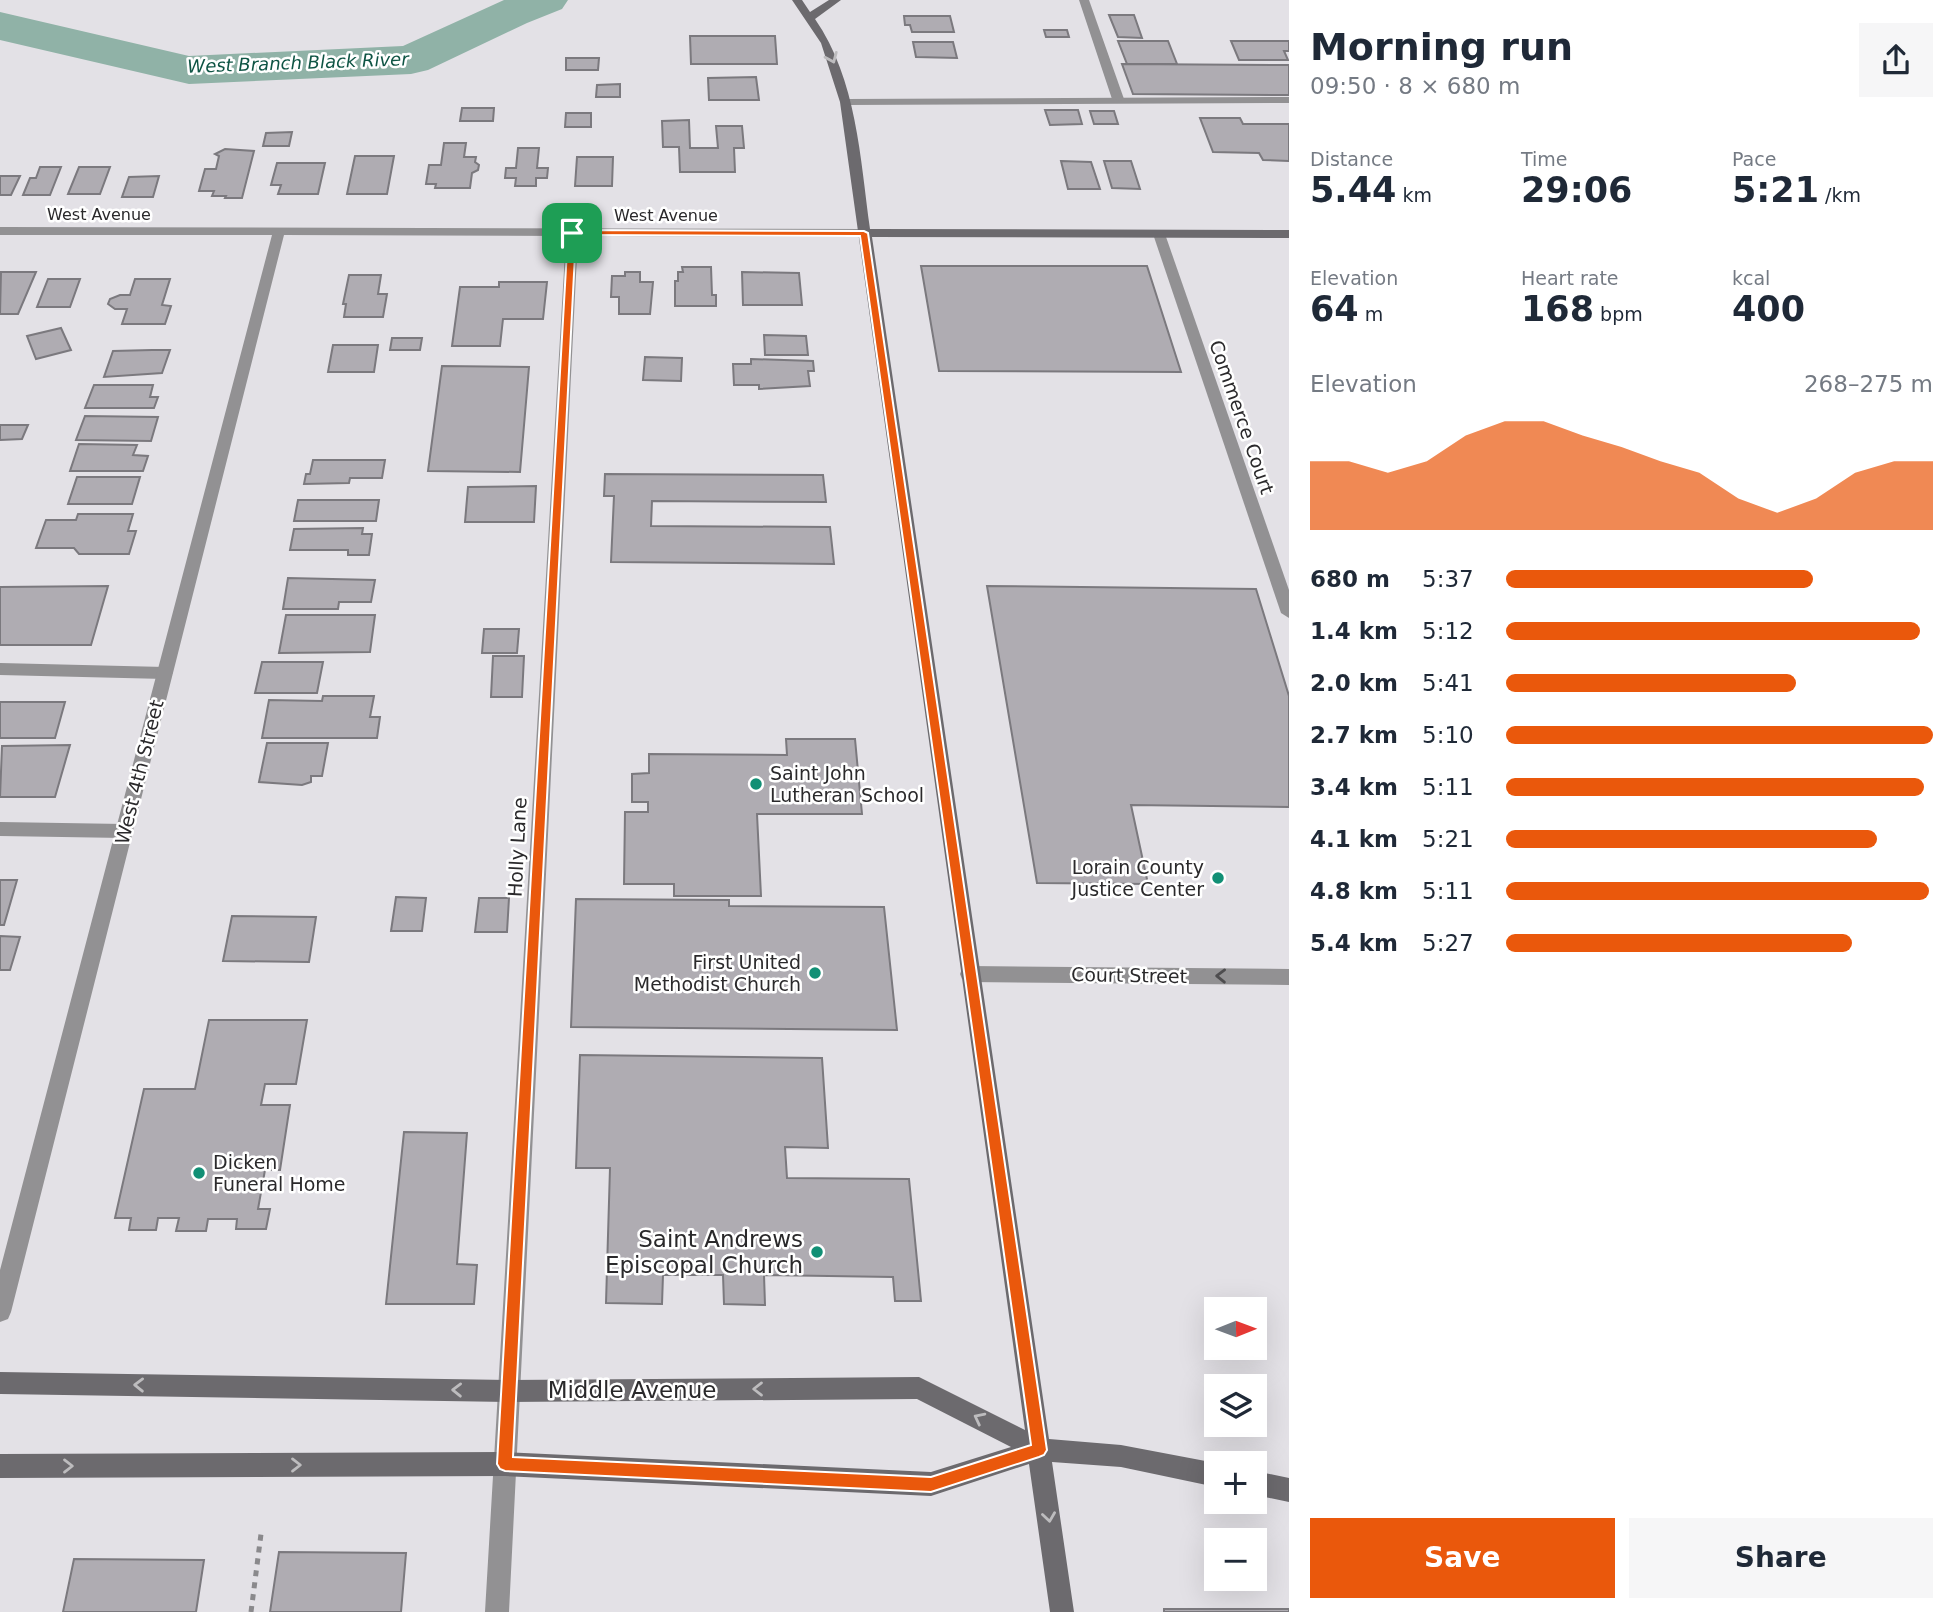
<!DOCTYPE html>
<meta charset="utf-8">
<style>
:root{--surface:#fff;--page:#f6f6f7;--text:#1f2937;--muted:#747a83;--accent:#ea580c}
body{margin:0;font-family:"DejaVu Sans",sans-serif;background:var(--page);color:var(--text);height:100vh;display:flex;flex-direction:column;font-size:26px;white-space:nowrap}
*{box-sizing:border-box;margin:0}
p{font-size:23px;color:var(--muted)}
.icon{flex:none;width:38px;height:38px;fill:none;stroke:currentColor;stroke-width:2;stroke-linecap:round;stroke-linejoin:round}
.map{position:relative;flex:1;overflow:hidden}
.sheet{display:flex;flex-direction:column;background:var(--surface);width:665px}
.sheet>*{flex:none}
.needle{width:46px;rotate:89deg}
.fabs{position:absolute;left:1204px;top:1297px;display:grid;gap:14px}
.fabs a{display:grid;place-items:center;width:63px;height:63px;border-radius:0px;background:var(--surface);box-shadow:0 7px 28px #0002;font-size:35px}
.pin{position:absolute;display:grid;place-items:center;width:60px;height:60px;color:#fff;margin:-30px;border-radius:14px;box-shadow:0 4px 10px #0006}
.round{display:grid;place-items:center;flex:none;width:74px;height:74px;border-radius:0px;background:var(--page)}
.overview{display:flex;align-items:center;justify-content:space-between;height:119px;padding:0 21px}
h1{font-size:38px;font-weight:800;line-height:52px}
.stats{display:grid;grid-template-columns:repeat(3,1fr);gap:10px;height:119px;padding:7px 21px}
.stats div{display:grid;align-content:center}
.stats b{font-size:35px;font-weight:800}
.stats small{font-size:19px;font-weight:400}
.stats p{font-size:19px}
.chart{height:196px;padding:14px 21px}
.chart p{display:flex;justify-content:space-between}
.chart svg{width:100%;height:126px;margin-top:7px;fill:var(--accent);opacity:.7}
.cta{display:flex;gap:14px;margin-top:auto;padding:14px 21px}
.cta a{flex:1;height:80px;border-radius:0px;background:var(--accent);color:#fff;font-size:28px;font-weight:800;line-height:80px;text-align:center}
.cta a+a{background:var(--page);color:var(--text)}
ul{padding:0 21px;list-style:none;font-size:23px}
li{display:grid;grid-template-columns:112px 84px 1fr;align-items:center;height:52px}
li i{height:18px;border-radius:9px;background:var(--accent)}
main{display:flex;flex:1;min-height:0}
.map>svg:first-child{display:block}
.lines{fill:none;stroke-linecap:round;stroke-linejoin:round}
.river{fill:#90b2a7;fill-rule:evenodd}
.building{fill:#afacb2;stroke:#7b797e;stroke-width:2}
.path{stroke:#8a898c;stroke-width:5;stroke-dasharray:6 6;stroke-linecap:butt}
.lane{fill:#929193;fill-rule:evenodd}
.street{fill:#929193;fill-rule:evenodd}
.secondary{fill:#6c6a6e;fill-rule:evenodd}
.oneway{stroke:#bdbcbe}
.oneway2{stroke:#4e4d4f}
.route{fill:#ea580c;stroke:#fff;stroke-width:2;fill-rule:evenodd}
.poi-dot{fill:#118f75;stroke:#fff;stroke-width:2.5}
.labels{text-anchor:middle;stroke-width:5;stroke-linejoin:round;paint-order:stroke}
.far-street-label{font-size:16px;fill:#2a292b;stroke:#fff}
.far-water-label{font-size:18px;font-style:italic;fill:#0e5444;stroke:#fff}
.street-label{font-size:19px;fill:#2a292b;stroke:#fff}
.poi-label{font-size:19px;fill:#2a292b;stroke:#fff;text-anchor:start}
.near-poi-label{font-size:23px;fill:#2a292b;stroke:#fff;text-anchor:end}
.near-street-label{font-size:23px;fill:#2a292b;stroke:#fff}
</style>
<main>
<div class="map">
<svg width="1289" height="1612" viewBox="0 0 1289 1612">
<rect width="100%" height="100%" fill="#e3e1e6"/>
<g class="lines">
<path class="river" d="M504,0h64l-6,9 -35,14 -99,47 -17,4 -222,10 -189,-44v-28l189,44 214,-10z"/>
</g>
<g class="building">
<path d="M1109,15h25l8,23 -24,-1z"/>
<path d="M904,16h46l4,16h-42l-2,-7h-5z"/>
<path d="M1044,30h23l2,7h-23z"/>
<path d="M690,36h85l2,28h-86z"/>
<path d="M1118,41h50l9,23h-50z"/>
<path d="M1231,41h58v10h-5l4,9h-49z"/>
<path d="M913,42h40l4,16 -41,-1z"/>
<path d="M566,58h33l-1,12h-32z"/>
<path d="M1122,64l167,1v30l-156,-1z"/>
<path d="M756,77l3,23h-50l-1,-22z"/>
<path d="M620,84v13h-24l1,-12z"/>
<path d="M462,108h32l-1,13h-33z"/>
<path d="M1045,110h33l4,14 -32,1z"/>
<path d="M1090,111h24l4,13h-24z"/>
<path d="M566,113h25v14h-26z"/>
<path d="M1200,118h40l3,6h46v37l-26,-1 -4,-7 -46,-1z"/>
<path d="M689,120l1,28h28l-2,-22h26l2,22h-10l1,24h-55l-1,-25h-16l-1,-26z"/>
<path d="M292,132l-3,14h-26l3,-13z"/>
<path d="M444,143h22l-2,14h12l-1,5 4,3 -1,5 -6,3 -2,15h-35l1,-4h-10l3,-19h12z"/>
<path d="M518,148h21l-2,20h11l-1,10h-11v8h-21l1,-8h-11l1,-10h10z"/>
<path d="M225,149l29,2 -12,47h-17l1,-2h-14l2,-5h-15l6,-22h11l3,-13 -4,-2z"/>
<path d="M355,156h39l-7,38h-40z"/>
<path d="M577,157h36l-1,29h-37z"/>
<path d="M1061,161l30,1 9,27h-32z"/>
<path d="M1104,161h27l9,28 -28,-1z"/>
<path d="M277,163h48l-7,31h-40l3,-9h-10z"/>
<path d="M40,167h21l-11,28h-27l7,-17h6z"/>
<path d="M79,167h31l-10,27h-32z"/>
<path d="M0,176h20l-9,19h-11z"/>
<path d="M159,176l-6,21h-31l7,-20z"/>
<path d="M921,266h226l34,106 -242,-1z"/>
<path d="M682,267h29l1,28h4v11h-41v-25h3v-9h5z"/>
<path d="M1,272h35l-18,42h-18z"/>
<path d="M625,272h15v10h13l-3,32h-31v-17h-8l1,-21h13z"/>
<path d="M742,272l57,1 3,32h-59z"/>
<path d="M349,275h32l-3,19h9l-4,23h-39l2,-13h-3z"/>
<path d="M48,279h32l-10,28h-33z"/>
<path d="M135,279h35l-8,26 9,1 -6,18h-43l5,-15h-12l-7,-5 2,-5 10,-4h10z"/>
<path d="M499,282h48l-4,37h-40l-3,27h-48l8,-59h39z"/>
<path d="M61,328l10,22 -35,9 -9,-23z"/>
<path d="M764,335l42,1 2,19h-43z"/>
<path d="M392,338h30l-2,12h-30z"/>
<path d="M333,345h45l-4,27h-46z"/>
<path d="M152,350h18l-8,23 -58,4 9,-26z"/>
<path d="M645,357l37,1 -1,23 -38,-1z"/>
<path d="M751,359l62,2 1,10h-6l2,15 -51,3v-4h-25l-1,-21h18z"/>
<path d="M442,366l87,1 -9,105 -92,-1z"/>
<path d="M94,385h59l-3,12h8l-4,11h-69z"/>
<path d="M85,416l73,1 -7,24 -75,-1z"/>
<path d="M0,425h28l-6,14 -22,1z"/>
<path d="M79,444l58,1 -4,10 15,1 -5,15h-73z"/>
<path d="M313,460h72l-3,18h-32l-1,5 -45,1 2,-10h4z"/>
<path d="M605,474l218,1 3,27 -174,-1 -1,25 179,1 4,37 -223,-2 3,-66h-10z"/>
<path d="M77,477h63l-8,27h-64z"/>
<path d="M536,486l-2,36h-69l3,-35z"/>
<path d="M298,500h81l-3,21h-82z"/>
<path d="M78,514h55l-5,17h8l-7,23h-50l-5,-6h-38l10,-28h30z"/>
<path d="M363,528l-1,6h10l-3,21h-21v-5h-58l4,-21z"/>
<path d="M288,578l87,2 -4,22h-32l-1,7h-55z"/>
<path d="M108,586l-17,59h-91v-58z"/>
<path d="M987,586l269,3 33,107v111l-158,-2 17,79 -111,-1z"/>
<path d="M286,615h89l-5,37 -91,1z"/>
<path d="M484,629h35l-2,24h-35z"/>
<path d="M493,656h31l-2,41h-31z"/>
<path d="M262,662h61l-6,31h-62z"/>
<path d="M323,696h51l-4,21h10l-3,21h-115l7,-38 53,1z"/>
<path d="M0,702h65l-10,36h-55z"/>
<path d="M786,739h69l7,75h-105l4,82h-87v-12h-50l1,-72h23v-10h-16v-28l17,-1v-19l138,1z"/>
<path d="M267,743h61l-6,33h-11v6l-9,3 -43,-3z"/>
<path d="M70,745l-15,52h-55l2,-51z"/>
<path d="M0,880h17l-13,45h-4z"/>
<path d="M396,897l30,1 -4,33h-31z"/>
<path d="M479,898h30l-2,34h-32z"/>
<path d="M576,899l153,1v6l155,1 13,123 -326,-3z"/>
<path d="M232,916l84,1 -7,45 -86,-1z"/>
<path d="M0,936l20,1 -10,33h-10z"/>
<path d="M209,1020h98l-11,64h-31l-4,21h29l-10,65h-15l-7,39h12l-4,20h-30l1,-10h-29l-2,12h-30l3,-13h-21l-2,12h-27l2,-12h-16l29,-129h51z"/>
<path d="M580,1055l242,3 6,90 -43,-1 2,31 122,1 12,122h-26l-2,-24 -129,-2 1,30 -41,-1 -1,-29h-60l-1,29 -56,-1 4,-135h-34z"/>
<path d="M404,1132l63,1 -10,131 20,1 -3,39h-88z"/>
<path d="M279,1552l127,1 -5,59h-131z"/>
<path d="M74,1559l130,1 -8,52h-133z"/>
<rect x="1164" y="1609" width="125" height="3"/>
</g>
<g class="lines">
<path class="path" d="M251,1612l10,-78"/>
<g class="lane">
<path d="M1289,97v6l-443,2 -6,-3 6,-3z"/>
<path d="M0,663l165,4 8,6 -8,6 -165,-4z"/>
<path d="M0,822l124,2 6,2 3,5 -3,5 -6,2 -124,-2z"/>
</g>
<g class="street">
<path d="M1079,0h10l35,99 -2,2 -10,-2z"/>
<path d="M0,227l864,2 6,4 -6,4 -286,-1 -69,1376h-24l81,-1376 -282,-1 -273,1077 -3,7 -8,3v-52l272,-1035h-272z"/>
<path d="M1159,230l6,4 124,356v28l-8,-5 -128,-379z"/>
<path d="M969,966l320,3v16l-320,-3 -7,-3 -2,-5 2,-5z"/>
</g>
<g class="secondary">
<path d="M792,0h10l8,12 19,-12h12l-26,19c42,61 45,138 55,210l419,1v8l-417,-1 177,1202 72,6 95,18v24l-95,-20 -69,-5 22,150h-24l-21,-148 -98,32 -426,-20 -505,2v-24l505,-2 426,20 80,-25 -94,-48 -409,3 -508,-8v-22l508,8 411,-3 106,53 -185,-1328 -19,-59z"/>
<path d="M1255,1471l34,7v24l-34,-7z"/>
</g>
</g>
<defs><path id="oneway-chevron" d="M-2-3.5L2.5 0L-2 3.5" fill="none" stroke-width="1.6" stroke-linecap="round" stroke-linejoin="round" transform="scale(1.75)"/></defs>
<g class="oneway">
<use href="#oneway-chevron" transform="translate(832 58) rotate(67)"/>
<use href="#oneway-chevron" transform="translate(139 1385) rotate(-179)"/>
<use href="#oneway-chevron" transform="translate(758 1389) rotate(180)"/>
<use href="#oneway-chevron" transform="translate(457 1390) rotate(-179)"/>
<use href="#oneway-chevron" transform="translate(979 1418) rotate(-153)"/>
<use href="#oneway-chevron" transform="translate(296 1465)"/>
<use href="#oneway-chevron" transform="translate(68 1466)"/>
<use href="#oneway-chevron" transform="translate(1049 1517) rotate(82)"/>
</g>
<use class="oneway2" href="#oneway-chevron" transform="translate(1221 976) rotate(-179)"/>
<path class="route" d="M572,230l292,1 4,2 179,1217 -3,5 -5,2 -108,35 -426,-21 -5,-2 -3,-5 71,-1231zM576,235l284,1 171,1209 -100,32 -418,-20z"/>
<g class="poi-dot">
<circle cx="756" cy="784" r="7"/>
<circle cx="1218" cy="878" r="7"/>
<circle cx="815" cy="973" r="7"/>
<circle cx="199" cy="1173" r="7"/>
<circle cx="817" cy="1252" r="7"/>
</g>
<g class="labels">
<g class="far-street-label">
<text x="99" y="220">West Avenue</text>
<text x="666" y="221">West Avenue</text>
</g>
<g class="far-water-label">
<text transform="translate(298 63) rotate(-2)" y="6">West Branch Black River</text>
</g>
<g class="street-label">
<text transform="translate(1242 417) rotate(71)" y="7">Commerce Court</text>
<text transform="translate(139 772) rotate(-76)" y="7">West 4th Street</text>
<text transform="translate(517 847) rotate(-87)" y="7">Holly Lane</text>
<text transform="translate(1129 975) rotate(1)" y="7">Court Street</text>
</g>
<g class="poi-label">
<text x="770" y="780">Saint John<tspan x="770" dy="22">Lutheran School</tspan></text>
<text x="1204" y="874" text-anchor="end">Lorain County<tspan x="1204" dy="22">Justice Center</tspan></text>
<text x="801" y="969" text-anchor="end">First United<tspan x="801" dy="22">Methodist Church</tspan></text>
<text x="213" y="1169">Dicken<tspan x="213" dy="22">Funeral Home</tspan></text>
</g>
<g class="near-poi-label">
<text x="803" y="1247">Saint Andrews<tspan x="803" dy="26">Episcopal Church</tspan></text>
</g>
<g class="near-street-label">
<text x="632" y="1398">Middle Avenue</text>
</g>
</g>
</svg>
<div class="fabs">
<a><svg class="needle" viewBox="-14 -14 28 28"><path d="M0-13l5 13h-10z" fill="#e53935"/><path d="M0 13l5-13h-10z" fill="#747a83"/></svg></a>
<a><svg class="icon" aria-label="layers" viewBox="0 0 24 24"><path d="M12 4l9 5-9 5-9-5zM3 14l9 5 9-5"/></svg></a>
<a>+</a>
<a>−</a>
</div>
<div class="pin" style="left:572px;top:233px;background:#1e9e55"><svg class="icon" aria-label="arrive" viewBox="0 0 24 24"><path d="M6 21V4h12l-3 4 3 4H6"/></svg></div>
</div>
<section class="sheet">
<div class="overview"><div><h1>Morning run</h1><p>09:50 · 8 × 680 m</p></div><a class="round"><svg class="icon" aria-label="share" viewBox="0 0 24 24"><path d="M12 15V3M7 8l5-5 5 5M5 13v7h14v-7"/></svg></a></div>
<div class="stats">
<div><p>Distance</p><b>5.44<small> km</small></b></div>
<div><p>Time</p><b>29:06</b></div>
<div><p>Pace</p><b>5:21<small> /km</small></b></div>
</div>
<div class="stats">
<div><p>Elevation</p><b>64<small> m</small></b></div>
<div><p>Heart rate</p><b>168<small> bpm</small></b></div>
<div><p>kcal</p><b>400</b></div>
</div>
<div class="chart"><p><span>Elevation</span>268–275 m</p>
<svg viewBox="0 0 160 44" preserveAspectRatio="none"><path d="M0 44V20L10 20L20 24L30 20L40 11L50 6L60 6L70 11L80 15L90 20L100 24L110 33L120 38L130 33L140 24L150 20L160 20V44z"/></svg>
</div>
<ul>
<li><b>680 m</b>5:37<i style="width:72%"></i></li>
<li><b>1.4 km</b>5:12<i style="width:97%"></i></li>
<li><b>2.0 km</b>5:41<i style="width:68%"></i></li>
<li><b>2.7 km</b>5:10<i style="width:100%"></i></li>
<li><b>3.4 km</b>5:11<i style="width:98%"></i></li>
<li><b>4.1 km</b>5:21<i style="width:87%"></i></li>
<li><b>4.8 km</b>5:11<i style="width:99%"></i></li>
<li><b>5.4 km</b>5:27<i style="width:81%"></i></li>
</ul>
<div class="cta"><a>Save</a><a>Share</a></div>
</section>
</main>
